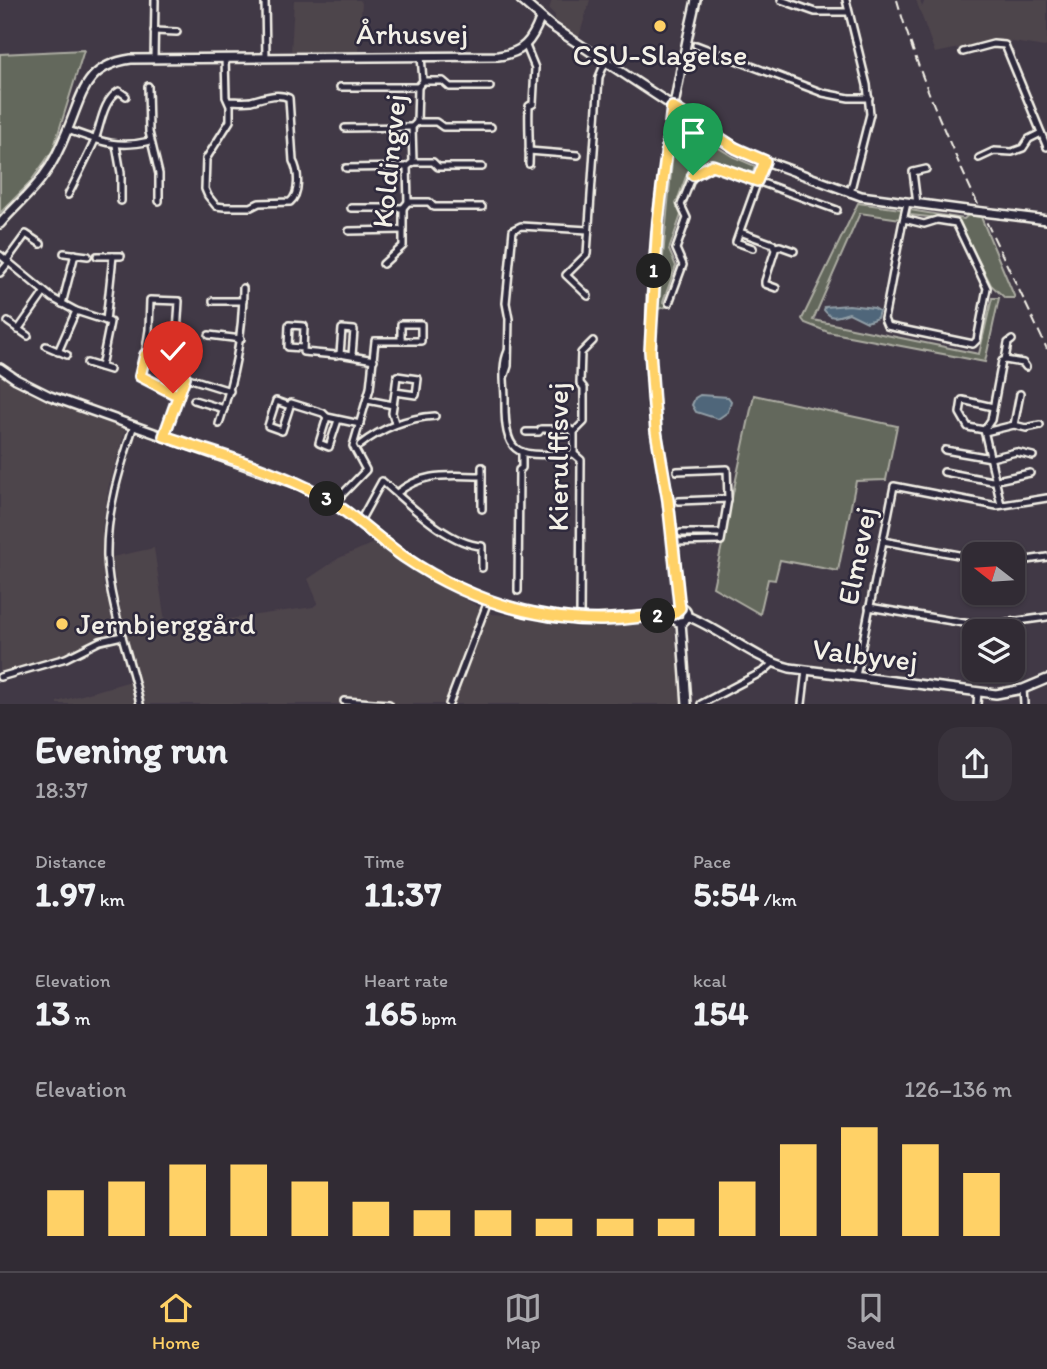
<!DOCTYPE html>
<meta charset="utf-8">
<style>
:root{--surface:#312b34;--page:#39333c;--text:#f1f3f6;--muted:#a8a7ac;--line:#4c474f;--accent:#ffd166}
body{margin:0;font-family:Itim,sans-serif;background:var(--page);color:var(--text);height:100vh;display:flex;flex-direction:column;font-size:26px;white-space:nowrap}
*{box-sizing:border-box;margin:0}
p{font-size:23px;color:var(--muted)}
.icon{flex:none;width:38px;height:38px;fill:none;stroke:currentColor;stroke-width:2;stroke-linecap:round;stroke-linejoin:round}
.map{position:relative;height:704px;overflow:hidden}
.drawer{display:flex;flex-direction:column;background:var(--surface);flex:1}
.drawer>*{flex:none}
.needle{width:46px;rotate:287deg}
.fabs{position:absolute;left:962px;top:542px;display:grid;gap:14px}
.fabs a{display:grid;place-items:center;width:63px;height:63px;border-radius:14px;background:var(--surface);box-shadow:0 2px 5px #0004,0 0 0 2px var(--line);font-size:35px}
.pin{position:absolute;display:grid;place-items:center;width:60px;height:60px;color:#fff;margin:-72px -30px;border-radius:50% 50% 50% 0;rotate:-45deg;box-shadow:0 0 7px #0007}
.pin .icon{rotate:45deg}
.km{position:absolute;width:35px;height:35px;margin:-18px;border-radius:50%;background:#222;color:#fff;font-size:19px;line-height:35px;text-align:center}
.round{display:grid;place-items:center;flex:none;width:74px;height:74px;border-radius:21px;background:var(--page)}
.head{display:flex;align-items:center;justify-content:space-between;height:119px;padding:0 35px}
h1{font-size:38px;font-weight:700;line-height:52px}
.figures{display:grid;grid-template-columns:repeat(3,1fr);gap:10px;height:119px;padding:7px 35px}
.figures div{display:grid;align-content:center}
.figures b{font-size:35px;font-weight:700}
.figures small{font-size:19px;font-weight:400}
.figures p{font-size:19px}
.chart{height:196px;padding:14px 35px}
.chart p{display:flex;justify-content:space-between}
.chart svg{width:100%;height:126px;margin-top:7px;stroke:var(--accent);stroke-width:6}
.dock{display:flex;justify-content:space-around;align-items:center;height:98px;border-top:2px solid var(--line);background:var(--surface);font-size:19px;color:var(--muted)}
.dock a{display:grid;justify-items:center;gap:4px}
.dock .active{color:var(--accent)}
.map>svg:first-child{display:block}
.built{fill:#4e444c}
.green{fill:#63685b;stroke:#acaca2;stroke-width:2}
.water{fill:#4f667a;stroke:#919ea6;stroke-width:2}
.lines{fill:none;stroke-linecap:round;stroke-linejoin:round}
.minor-casing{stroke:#f4f1e8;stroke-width:10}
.tertiary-casing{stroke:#f4f1e8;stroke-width:12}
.minor{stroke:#2f2a3d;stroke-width:5}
.tertiary{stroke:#2f2a3d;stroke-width:7}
.rail{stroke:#f4f1e8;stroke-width:2;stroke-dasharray:10 5;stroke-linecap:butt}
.tertiary-bridge-casing{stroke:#f4f1e8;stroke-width:12;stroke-linecap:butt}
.tertiary-bridge{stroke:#2f2a3d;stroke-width:7}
.route-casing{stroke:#fff;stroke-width:14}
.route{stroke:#ffd166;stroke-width:9}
.poi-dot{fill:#ffd166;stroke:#2f2a3d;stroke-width:2.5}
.labels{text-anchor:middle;stroke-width:5;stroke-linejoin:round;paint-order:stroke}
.street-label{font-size:30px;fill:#f4f1e8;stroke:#2f2a3d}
.poi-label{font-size:30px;fill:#f4f1e8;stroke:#2f2a3d}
</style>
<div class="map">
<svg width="1047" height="704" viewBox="0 0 1047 704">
<rect width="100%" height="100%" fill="#413946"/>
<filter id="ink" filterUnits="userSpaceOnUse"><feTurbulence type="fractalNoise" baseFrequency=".0143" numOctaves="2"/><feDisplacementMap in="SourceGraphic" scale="14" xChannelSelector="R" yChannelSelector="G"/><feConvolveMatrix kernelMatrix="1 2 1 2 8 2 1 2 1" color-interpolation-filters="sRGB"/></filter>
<g filter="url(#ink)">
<g class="built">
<path d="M294,0h66l2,3 -4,49 -67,1z"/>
<path d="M552,0h38l-11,37 -24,-16v-6l-6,-6z"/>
<path d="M916,0h4l2,7 3,-7h122v45l-2,2 -46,-7 -64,13z"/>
<path d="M0,375l56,29 67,23 2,4 -16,54 -7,42 1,55 12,50 -42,20 -73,23z"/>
<path d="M376,542l53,38 63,34 182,13 8,77h-625v-2l74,-21 -19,-124 42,-9 12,80 147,-21 5,-4 -10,-24 31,-21z"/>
</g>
<g class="green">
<path d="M84,50l-31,100 -24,34 -29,29v-159z"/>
<path d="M690,130l42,26 23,10 -2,7 -38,-13 -28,14 -11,30 5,11 -12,35 7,16 -13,36 6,4 -11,3 15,-158 13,-20z"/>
<path d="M858,203l43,6v10l-41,-6 -47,107 166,34 13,-56h7l-14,64 -157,-30 -23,-9 -3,-4z"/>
<path d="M910,210l54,9 4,-4 13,2 34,81h-10l-14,-13 -33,-65 -48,-5z"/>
<path d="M754,395l143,31 -11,54 -30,1 -18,90 -58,-11 -5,20 -7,-1 -8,35 -47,-27z"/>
</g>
<g class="water">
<path d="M849,305l25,3 5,3 -2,7 -10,4 -18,-9c-11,3 -17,8 -25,-3l1,-3z"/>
<path d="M700,395l28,2 3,4 -3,11 -10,7 -22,-7 -4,-7 3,-7z"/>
</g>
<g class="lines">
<defs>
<g id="minor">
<path d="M265,0l1,58"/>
<path d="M781,0l34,12h33"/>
<path d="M846,0l21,85 3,29 -20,79"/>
<path d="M154,31l23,1"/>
<path d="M696,45l127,48 26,5h20"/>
<path d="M526,46l9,22 -2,36 -4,2c-1,20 1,38 0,58"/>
<path d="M963,52l30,-8 12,1 42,102"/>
<path d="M225,58l1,39 4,9v15l-24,38 -1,30 3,7 8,10 8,1h27l8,-4 31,-1c10,-8 9,-30 3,-41l-4,-63c-12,-6 -26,0 -38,3 -7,1 -16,0 -23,0"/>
<path d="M154,59l1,-59"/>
<path d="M423,81h20l7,6h40"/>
<path d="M148,86l1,46 10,42v27"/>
<path d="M340,87h78"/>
<path d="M417,122h19l7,5h48"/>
<path d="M345,128l67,-1"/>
<path d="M68,130c31,11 49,19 82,11"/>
<path d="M116,145l5,28v28"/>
<path d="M529,151l49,4"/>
<path d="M979,158l15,-7 18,1 11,-4 6,-9 12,-6"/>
<path d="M413,162h20l5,5h44"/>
<path d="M346,168l61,-1"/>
<path d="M68,195c9,-18 19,-37 27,-55 6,-16 8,-40 24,-49l7,5"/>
<path d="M408,202h21l5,5h48"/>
<path d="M917,204l-4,-32 13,-3"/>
<path d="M351,208h52"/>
<path d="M904,219l20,5 13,-4 19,3 31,65 -10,52 -4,4 -86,-18 -3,-7c8,-38 14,-78 23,-116"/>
<path d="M349,231l54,-1"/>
<path d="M740,232l33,12 2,6 -10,31v3l11,4"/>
<path d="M775,247l5,-1 14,5"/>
<path d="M753,248l-17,-6 29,-81"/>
<path d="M64,253l24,3"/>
<path d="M0,255l52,43 24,13 34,11 -9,45"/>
<path d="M97,256h24"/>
<path d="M7,260l19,-26 15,10"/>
<path d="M383,264l20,-18v-38l5,-6 -1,-35 6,-5 -1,-35 5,-5 1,-35 5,-6 -2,-25"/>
<path d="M0,273l9,-11"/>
<path d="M588,296l-22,-21 21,-21 12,-177 6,-14"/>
<path d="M213,301h30"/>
<path d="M669,303l14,-38 -7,-16 11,-31 -6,-13 12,-30 20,-10 124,45"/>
<path d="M62,304l13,-50"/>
<path d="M106,321l7,-65"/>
<path d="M8,322l20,14"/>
<path d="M18,330l26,-37"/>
<path d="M209,335l32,4"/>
<path d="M46,346l21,9"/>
<path d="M302,348l-14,-1 1,-22 15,1 -1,26 33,3 4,-1 34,6"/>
<path d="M508,351c-7,15 -3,33 -3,49 -1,63 16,54 69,54"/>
<path d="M58,352l18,-41"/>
<path d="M340,354l2,-25 12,1 -2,25"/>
<path d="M145,355l-5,21 33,17"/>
<path d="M1005,360l18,3 3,4"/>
<path d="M87,363l23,7"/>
<path d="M505,375l3,-9 1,-47 -3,-16 7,-73 8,-4 67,4"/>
<path d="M185,377l45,14"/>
<path d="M395,392l2,-16 21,3 -2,16 -21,-3 -3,21 3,10"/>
<path d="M194,400l30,9"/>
<path d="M367,400l26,5"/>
<path d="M290,406l-14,-5 -8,25 14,5 9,-28 32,10 4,4 33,7"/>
<path d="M327,417l-8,26 10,4 9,-27"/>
<path d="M219,424c15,-46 24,-88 24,-136"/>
<path d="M134,425c-14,43 -28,86 -27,132 2,50 23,98 33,147"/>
<path d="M1014,425l6,-31"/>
<path d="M984,430l-16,-3 -8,-14 2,-13 31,7"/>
<path d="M526,432h13l2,-3h28l5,3"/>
<path d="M985,432l29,-7 12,3 14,-3"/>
<path d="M164,436l21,-59 -40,-22 4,-25 1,-30 29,1 -2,33"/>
<path d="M360,445c23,-18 46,-27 75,-29"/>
<path d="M945,450l46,8 25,-6 17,4"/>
<path d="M482,467v42"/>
<path d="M944,472l48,9 38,-8"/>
<path d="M397,493c27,-22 52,-17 85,-17"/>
<path d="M679,501l49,-2"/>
<path d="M334,503l32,-33 -13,-24 17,-58 5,-47h46v-17h-20v17"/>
<path d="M1001,505l-17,-75 7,-10 11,-59 3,-1 3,-17 4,-3"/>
<path d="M360,521l22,-40c26,22 65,63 100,65v22"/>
<path d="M681,533h41"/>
<path d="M883,541l92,17"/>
<path d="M673,542l48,-1 7,-42 -1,-30 -50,2"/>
<path d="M1013,562l34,-5"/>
<path d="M518,591l1,-121 3,-2v-16"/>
<path d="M869,607l113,19 65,-9"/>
<path d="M580,620l1,-160 -7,-6v-22l10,-10v-34l-4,-5 1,-30 12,-12"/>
<path d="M856,676l38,-190 103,20 50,-8"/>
<path d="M0,677l66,-19 34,-17 22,-5"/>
<path d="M1023,689l1,15"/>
<path d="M344,701l45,3"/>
<path d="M449,704l39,-103"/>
<path d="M701,704l63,-33 9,-8"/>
<path d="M802,704l4,-34"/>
<path d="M977,704l1,-12"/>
</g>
<g id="tertiary">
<path d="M521,0l29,25 194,128 117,43 105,14"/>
<path d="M1000,214l47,6"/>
<path d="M0,224c14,-17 32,-31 44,-49 10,-13 17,-29 23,-44 16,-37 17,-65 64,-72l367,-3c25,-3 34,-15 42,-37"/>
<path d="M0,368l16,11 34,17 250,89 46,26 54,43 32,21 56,26 38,11 54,8 93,-6"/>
<circle cx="680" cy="615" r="7"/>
<path d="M680,608c-4,-35 -6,-71 -12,-106 -6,-37 -14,-73 -16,-111 -7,-127 15,-267 44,-391"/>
<path d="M687,616c36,14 65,42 103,52l206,26 27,-5 24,-10"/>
<path d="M681,622l6,82"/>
</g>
</defs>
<use href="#minor" class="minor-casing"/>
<use href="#tertiary" class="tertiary-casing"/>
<use href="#minor" class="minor"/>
<use href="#tertiary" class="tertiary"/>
<path class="rail" d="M897,0c35,122 97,234 150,349"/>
<defs>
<path id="tertiary-bridge" d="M966,210l34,4"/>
</defs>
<use href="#tertiary-bridge" class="tertiary-bridge-casing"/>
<use href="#tertiary-bridge" class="tertiary-bridge"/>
</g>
</g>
<g class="lines" filter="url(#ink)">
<defs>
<path id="route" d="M173,393l-33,-17 5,-21 40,22 -21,59c51,18 107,32 155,58 31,17 56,43 85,63 59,40 123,62 195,63 24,0 49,-4 74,-6l7,-6 -1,-6 -11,-102 -12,-69 -6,-80 8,-129 14,-115 63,41 30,13 -8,20 -45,-16 -19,10"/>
</defs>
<use href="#route" class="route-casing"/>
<use href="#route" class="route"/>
</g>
<g class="poi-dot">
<circle cx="660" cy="26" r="7"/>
<circle cx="62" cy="624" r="7"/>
</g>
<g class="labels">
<g class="street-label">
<text x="412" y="44">Århusvej</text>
<text transform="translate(389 161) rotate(-84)" y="10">Koldingvej</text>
<text transform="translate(558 457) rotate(-90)" y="10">Kierulffsvej</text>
<text transform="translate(857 556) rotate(-79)" y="10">Elmevej</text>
<text transform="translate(865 655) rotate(7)" y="10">Valbyvej</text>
</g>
<g class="poi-label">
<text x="660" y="65">CSU-Slagelse</text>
<text x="76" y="634" text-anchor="start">Jernbjerggård</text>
</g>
</g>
</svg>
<div class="fabs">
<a><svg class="needle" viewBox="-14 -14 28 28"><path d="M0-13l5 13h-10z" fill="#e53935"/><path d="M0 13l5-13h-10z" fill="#a8a7ac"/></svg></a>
<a><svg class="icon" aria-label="layers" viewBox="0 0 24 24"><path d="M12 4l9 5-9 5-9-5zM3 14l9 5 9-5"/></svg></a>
</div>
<div class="pin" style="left:693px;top:175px;background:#1e9e55"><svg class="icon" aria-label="arrive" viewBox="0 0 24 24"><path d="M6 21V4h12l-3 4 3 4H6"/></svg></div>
<div class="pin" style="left:173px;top:393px;background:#d93025"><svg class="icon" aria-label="check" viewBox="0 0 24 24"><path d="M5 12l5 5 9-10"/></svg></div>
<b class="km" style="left:654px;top:271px">1</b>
<b class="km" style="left:658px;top:616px">2</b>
<b class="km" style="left:327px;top:499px">3</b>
</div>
<section class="drawer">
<div class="head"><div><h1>Evening run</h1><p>18:37</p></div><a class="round"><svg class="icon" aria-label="share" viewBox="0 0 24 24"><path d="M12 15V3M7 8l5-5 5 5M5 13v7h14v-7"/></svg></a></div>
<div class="figures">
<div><p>Distance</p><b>1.97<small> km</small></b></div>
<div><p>Time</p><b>11:37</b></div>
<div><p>Pace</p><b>5:54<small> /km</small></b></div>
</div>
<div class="figures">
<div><p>Elevation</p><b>13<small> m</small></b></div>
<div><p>Heart rate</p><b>165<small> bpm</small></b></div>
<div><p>kcal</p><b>154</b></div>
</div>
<div class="chart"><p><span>Elevation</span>126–136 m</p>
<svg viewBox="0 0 160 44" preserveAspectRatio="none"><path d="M5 44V28M15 44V25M25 44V19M35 44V19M45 44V25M55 44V32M65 44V35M75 44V35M85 44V38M95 44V38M105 44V38M115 44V25M125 44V12M135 44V6M145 44V12M155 44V22"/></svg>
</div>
</section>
<nav class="dock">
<a class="active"><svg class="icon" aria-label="home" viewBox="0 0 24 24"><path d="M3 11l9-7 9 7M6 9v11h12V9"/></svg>Home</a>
<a><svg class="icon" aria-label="map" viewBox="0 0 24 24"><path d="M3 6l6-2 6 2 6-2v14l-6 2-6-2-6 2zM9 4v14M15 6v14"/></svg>Map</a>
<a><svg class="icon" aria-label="saved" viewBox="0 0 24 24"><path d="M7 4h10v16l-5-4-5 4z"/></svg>Saved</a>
</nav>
